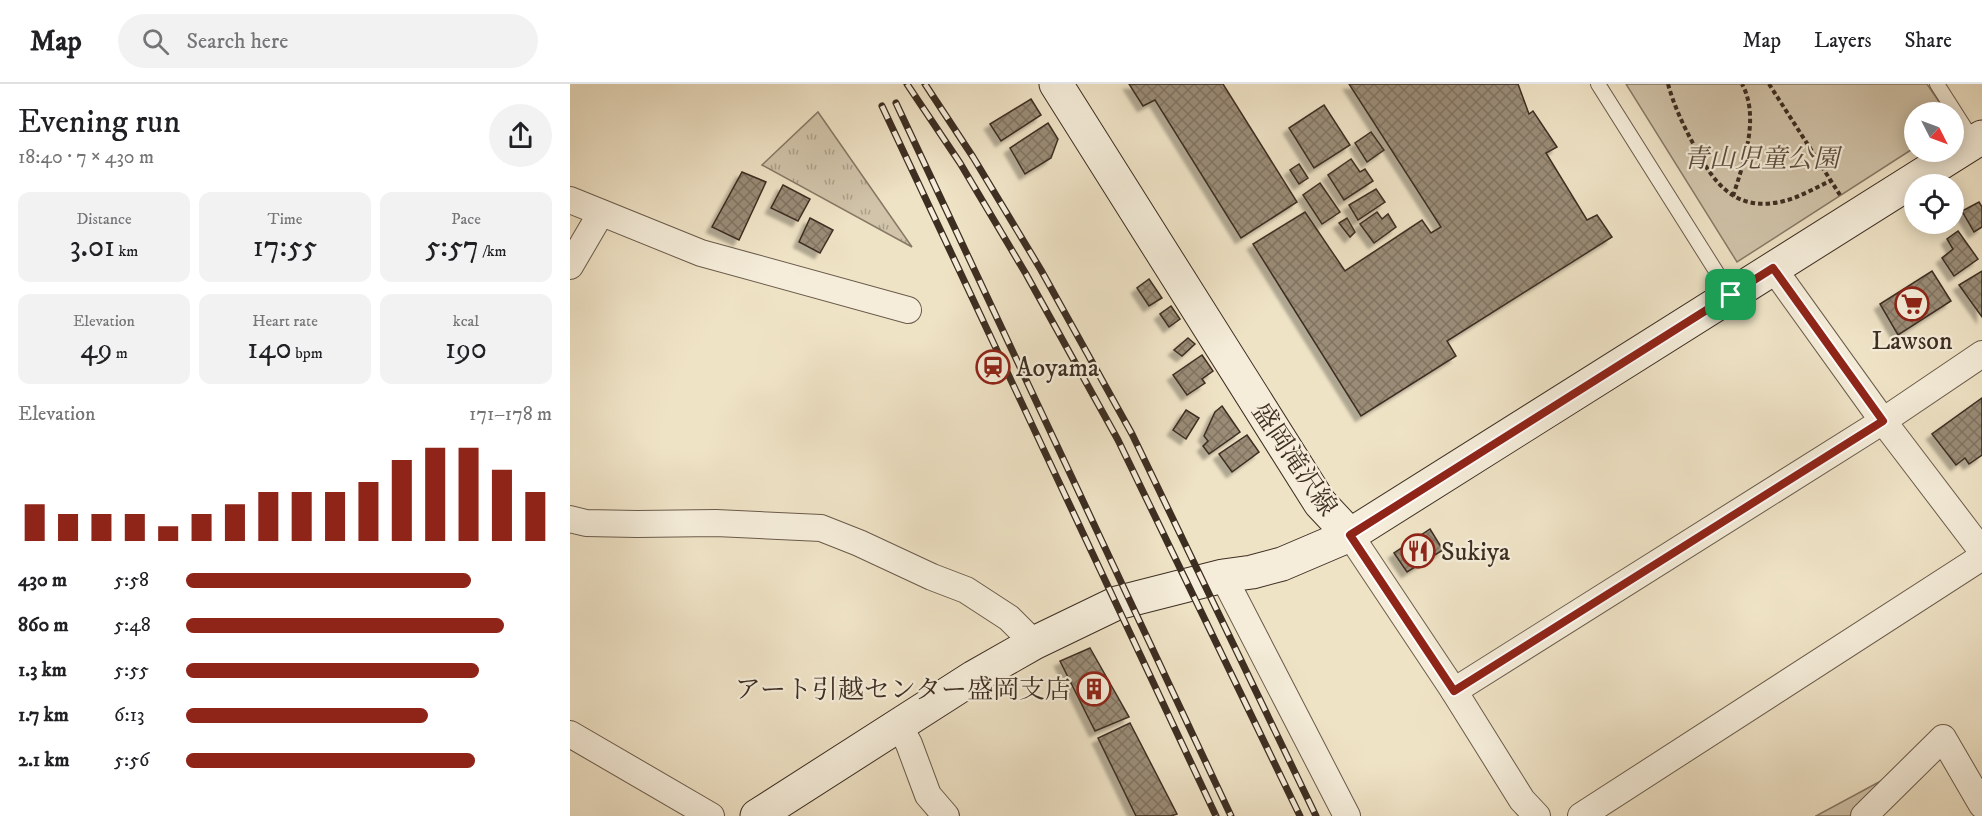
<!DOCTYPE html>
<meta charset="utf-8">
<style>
:root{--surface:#fff;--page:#f2f2f2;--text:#202124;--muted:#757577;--line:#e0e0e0;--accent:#8f2418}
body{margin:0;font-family:"IM FELL DW Pica","Noto Serif JP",serif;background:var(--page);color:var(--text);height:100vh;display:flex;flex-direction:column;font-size:22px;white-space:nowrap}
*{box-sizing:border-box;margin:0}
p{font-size:20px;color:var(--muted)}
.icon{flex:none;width:33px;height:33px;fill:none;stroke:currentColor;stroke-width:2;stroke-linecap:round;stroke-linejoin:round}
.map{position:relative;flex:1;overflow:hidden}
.side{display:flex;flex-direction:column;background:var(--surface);width:570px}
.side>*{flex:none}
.needle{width:39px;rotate:132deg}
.fabs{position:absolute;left:1334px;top:18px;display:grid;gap:12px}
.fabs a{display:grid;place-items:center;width:60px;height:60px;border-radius:50%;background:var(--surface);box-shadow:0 3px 15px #0003;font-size:30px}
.pin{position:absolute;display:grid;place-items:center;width:51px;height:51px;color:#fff;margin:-26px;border-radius:12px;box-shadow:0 3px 9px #0006}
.round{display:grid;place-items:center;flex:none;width:63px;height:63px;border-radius:32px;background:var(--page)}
.head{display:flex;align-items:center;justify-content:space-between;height:102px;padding:0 18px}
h1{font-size:33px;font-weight:600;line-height:45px}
.figures{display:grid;grid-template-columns:repeat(3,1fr);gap:9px;height:102px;padding:6px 18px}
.figures div{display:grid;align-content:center;border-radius:12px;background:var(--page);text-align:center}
.figures b{font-size:30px;font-weight:600}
.figures small{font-size:16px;font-weight:400}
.figures p{font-size:16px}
.chart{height:168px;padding:12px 18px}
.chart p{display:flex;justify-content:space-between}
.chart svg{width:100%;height:108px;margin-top:6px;stroke:var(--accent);stroke-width:6}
ul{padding:0 18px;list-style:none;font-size:20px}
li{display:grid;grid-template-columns:96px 72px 1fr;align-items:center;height:45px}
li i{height:15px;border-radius:8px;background:var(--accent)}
header{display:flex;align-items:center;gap:36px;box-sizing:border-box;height:84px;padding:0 30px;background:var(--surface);border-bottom:2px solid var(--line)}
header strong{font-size:28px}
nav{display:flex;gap:33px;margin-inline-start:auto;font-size:21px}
.search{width:420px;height:54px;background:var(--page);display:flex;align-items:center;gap:15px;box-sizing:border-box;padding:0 21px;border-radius:33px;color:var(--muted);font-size:22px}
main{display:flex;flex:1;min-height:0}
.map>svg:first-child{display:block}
.grass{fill:url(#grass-tufts);stroke:#877966;stroke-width:1.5}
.park{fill:#d1c4aa;stroke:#877966;stroke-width:1.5}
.building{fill:url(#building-cross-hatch);stroke:#3d2e22;stroke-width:1.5;filter:url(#shadow)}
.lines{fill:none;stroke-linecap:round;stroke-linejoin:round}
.lane-casing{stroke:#6a5b4b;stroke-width:16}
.street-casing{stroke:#6a5b4b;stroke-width:28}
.secondary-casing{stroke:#3d2e22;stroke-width:35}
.path{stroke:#3d2e22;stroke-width:4;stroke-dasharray:4.5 3;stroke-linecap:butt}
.lane{stroke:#f5edda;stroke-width:14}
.street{stroke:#f5edda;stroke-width:26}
.secondary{stroke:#f5edda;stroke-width:33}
.rail-casing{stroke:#3d2e22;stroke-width:7}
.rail{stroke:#f5edda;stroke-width:4.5;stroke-dasharray:14;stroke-linecap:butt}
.route-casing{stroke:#fff;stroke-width:12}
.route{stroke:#8f2418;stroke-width:8}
.labels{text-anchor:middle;stroke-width:4.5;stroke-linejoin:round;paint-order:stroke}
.park-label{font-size:26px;font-style:italic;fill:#5b4c3d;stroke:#f5edda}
.poi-label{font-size:26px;fill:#3d2e22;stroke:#f5edda;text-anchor:start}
.street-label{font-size:26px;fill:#3d2e22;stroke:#f5edda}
</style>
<header>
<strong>Map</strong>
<div class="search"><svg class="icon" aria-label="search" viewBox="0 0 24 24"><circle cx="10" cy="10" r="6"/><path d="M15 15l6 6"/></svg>Search here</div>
<nav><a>Map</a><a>Layers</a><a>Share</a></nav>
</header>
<main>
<section class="side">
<div class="head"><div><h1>Evening run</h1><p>18:40 · 7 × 430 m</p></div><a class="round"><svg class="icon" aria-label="share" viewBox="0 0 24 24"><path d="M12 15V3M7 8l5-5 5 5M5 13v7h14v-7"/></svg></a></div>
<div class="figures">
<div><p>Distance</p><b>3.01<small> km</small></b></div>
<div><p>Time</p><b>17:55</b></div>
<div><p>Pace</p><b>5:57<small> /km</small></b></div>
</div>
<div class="figures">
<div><p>Elevation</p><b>49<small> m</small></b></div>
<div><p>Heart rate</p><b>140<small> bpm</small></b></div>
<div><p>kcal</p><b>190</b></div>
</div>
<div class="chart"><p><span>Elevation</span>171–178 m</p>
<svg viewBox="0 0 160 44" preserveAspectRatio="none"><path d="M5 44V29M15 44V33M25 44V33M35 44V33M45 44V38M55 44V33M65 44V29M75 44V24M85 44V24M95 44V24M105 44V20M115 44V11M125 44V6M135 44V6M145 44V15M155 44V24"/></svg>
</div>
<ul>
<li><b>430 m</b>5:58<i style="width:78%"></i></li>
<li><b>860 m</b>5:48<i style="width:87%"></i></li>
<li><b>1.3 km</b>5:55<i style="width:80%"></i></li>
<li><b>1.7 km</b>6:13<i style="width:66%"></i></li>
<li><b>2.1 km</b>5:56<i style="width:79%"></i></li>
</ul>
</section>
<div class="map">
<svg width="1412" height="732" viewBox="0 0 1412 732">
<defs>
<pattern id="grass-tufts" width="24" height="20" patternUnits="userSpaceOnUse" patternTransform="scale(1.5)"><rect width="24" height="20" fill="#d1c4aa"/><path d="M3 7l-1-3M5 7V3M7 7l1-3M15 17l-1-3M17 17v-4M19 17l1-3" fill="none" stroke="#aba08a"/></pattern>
<pattern id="building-cross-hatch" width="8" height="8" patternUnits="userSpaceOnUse" patternTransform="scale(1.5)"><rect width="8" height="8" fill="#9a8c77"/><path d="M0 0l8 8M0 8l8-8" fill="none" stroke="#7f7361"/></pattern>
<filter id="shadow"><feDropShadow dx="-5.5" dy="5.5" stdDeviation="1.5" flood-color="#0004"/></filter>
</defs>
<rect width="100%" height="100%" fill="#efe3c6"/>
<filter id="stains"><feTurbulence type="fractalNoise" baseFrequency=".00333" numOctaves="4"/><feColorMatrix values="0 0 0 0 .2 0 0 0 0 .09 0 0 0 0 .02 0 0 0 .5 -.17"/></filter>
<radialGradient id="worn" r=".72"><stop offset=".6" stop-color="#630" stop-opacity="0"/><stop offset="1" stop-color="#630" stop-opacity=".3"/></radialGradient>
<path class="grass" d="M248,28l94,135 -150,-82z"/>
<g class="park">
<path d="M1056,0h301l19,28h-32v36l-177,114z"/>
<path d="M1335,684l-51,48h-39h1z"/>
</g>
<g class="building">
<path d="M559,0h94l74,118 -56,36 -86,-138 -12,6z"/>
<path d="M779,0h169l11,30 4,-3 24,36 -11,6 41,67 10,-5 15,22 -165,104 9,15 -95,60 -108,-172 52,-32 40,59 77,-51 9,13 10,-6z"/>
<path d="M461,15l10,16 -40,26 -11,-17z"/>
<path d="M754,21l26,40 -36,23 -25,-40z"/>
<path d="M478,39l10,16 -7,19 -26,16 -15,-26z"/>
<path d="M801,48l13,18 -17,12 -12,-19z"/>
<path d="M781,75l9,13 5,-3 8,12 -29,19 -16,-25z"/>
<path d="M729,80l9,14 -9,6 -9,-14z"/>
<path d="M172,88l24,10 -27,58 -27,-13z"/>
<path d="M750,99l20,29 -18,12 -19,-29z"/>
<path d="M213,101l27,14 -12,22 -27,-13z"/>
<path d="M806,105l9,13 -27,18 -9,-15z"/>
<path d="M1409,118l3,5v20l-8,5 -12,-21z"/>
<path d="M807,128l5,7 6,-5 8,13 -22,16 -14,-19z"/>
<path d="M240,134l23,12 -13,23 -21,-11z"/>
<path d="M777,134l8,14 -5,5 -11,-14z"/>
<path d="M1388,147l20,28 -24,17 -12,-18 11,-9 -6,-10z"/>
<path d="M1362,187l19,30 -53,34 -18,-31z"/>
<path d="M1412,187v46l-23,-32z"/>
<path d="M579,195l13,19 -13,8 -12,-18z"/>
<path d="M601,222l9,13 -11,8 -9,-13z"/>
<path d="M618,254l7,6 -13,12 -8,-6z"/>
<path d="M632,271l11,16 -11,8 3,4 -18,12 -14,-20z"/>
<path d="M1412,314v57l-13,9 -4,-6 -9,7 -24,-31z"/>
<path d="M652,322l18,26 -31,22 -6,-8 5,-5 -4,-5 11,-24z"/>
<path d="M616,326l13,8 -13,21 -13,-9z"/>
<path d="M677,351l12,17 -27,20 -13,-18z"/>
<path d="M860,445l13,21 -36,22 -13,-19z"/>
<path d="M520,564l39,69 -34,14 -35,-70z"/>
<path d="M560,639l47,91 -6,2h-35l-38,-78z"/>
</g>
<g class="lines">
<defs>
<g id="lane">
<path d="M1028,0l133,211"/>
<path d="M1367,0l37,58"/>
</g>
<g id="street">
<path d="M0,116l131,53 207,57"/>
<path d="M0,182l31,-53"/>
<path d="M1203,184l110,153 99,130"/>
<path d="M0,435l16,4 51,1 79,-1 105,5 38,15 73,34 34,13 43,28 25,25"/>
<path d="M780,451l104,156 68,109 15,16"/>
<path d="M653,492l124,240"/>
<path d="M884,607l429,-270 99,-67"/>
<path d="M329,641l10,19 19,51 18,21"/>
<path d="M0,650l141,82"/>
<path d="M1011,732l401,-259"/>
<path d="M1294,732l79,-78 39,67"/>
</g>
<g id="secondary">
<path d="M486,0l264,419 30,32"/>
<path d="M187,732l217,-139 60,-34 83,-40 106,-27 29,-4 30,-8 68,-29 632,-398"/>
</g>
</defs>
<use href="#lane" class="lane-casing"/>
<use href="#street" class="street-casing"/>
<use href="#secondary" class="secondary-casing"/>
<g class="path">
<path d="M1098,0c6,22 16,43 27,63 19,37 41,66 89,54 16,-4 31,-13 46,-20"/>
<path d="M1199,0l71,111"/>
<path d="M1163,112c11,-34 27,-79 9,-112"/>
</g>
<use href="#lane" class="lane"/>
<use href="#street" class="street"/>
<use href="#secondary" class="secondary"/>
<defs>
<g id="rail">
<path d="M337,0l53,79 66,111 92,166 182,376"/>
<path d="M355,0l48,73 68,113 91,164 184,382"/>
<path d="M326,19l335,713"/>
<path d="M312,22l334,710"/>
</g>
</defs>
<use href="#rail" class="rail-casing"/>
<use href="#rail" class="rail"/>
</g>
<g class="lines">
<defs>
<path id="route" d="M1203,184l110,153 -429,270 -104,-156z"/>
</defs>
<use href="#route" class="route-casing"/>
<use href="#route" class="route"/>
</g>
<defs>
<symbol id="supermarket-ring" viewBox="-11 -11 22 22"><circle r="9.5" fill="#f5edda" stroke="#8f2418" stroke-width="1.5"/><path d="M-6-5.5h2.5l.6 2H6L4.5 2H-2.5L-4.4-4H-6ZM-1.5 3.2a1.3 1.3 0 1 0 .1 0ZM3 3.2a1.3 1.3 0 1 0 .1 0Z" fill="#8f2418"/></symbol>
<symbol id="station-ring" viewBox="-11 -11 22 22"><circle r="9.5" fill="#f5edda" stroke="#8f2418" stroke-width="1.5"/><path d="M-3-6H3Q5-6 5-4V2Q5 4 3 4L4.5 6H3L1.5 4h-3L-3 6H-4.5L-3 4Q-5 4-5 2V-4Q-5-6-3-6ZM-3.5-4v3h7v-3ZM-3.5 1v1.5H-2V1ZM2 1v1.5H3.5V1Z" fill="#8f2418"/></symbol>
<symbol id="restaurant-ring" viewBox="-11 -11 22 22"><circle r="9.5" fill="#f5edda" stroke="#8f2418" stroke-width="1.5"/><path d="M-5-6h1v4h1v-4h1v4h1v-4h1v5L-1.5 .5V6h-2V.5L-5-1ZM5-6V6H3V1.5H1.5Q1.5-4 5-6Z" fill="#8f2418"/></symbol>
<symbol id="building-ring" viewBox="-11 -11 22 22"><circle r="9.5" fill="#f5edda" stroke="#8f2418" stroke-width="1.5"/><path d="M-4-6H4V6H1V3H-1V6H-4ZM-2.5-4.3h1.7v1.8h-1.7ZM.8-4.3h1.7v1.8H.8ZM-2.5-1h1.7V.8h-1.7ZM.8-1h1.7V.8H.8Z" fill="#8f2418"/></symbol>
</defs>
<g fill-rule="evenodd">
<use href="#supermarket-ring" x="1323" y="201" width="38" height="38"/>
<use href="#station-ring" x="404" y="264" width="38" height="38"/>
<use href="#restaurant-ring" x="829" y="448" width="38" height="38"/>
<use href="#building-ring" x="505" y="586" width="38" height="38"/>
</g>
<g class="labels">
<g class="park-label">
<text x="1191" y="83">青山児童公園</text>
</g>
<g class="poi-label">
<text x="1342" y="265" text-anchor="middle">Lawson</text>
<text x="446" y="292">Aoyama</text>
<text x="871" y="476">Sukiya</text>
<text x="501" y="614" text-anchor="end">アート引越センター盛岡支店</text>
</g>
<g class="street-label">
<text transform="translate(725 375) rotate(56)" y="9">盛岡滝沢線</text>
</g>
</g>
<rect width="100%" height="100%" filter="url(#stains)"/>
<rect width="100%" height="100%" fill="url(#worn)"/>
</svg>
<div class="fabs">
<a><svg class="needle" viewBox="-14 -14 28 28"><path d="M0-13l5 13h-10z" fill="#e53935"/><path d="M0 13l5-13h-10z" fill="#757577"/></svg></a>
<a><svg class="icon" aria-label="locate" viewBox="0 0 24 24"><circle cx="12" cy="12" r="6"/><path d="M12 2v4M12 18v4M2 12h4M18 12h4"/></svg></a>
</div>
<div class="pin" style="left:1161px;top:211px;background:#1e9e55"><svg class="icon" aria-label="arrive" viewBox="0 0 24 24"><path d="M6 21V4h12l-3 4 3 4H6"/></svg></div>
</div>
</main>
